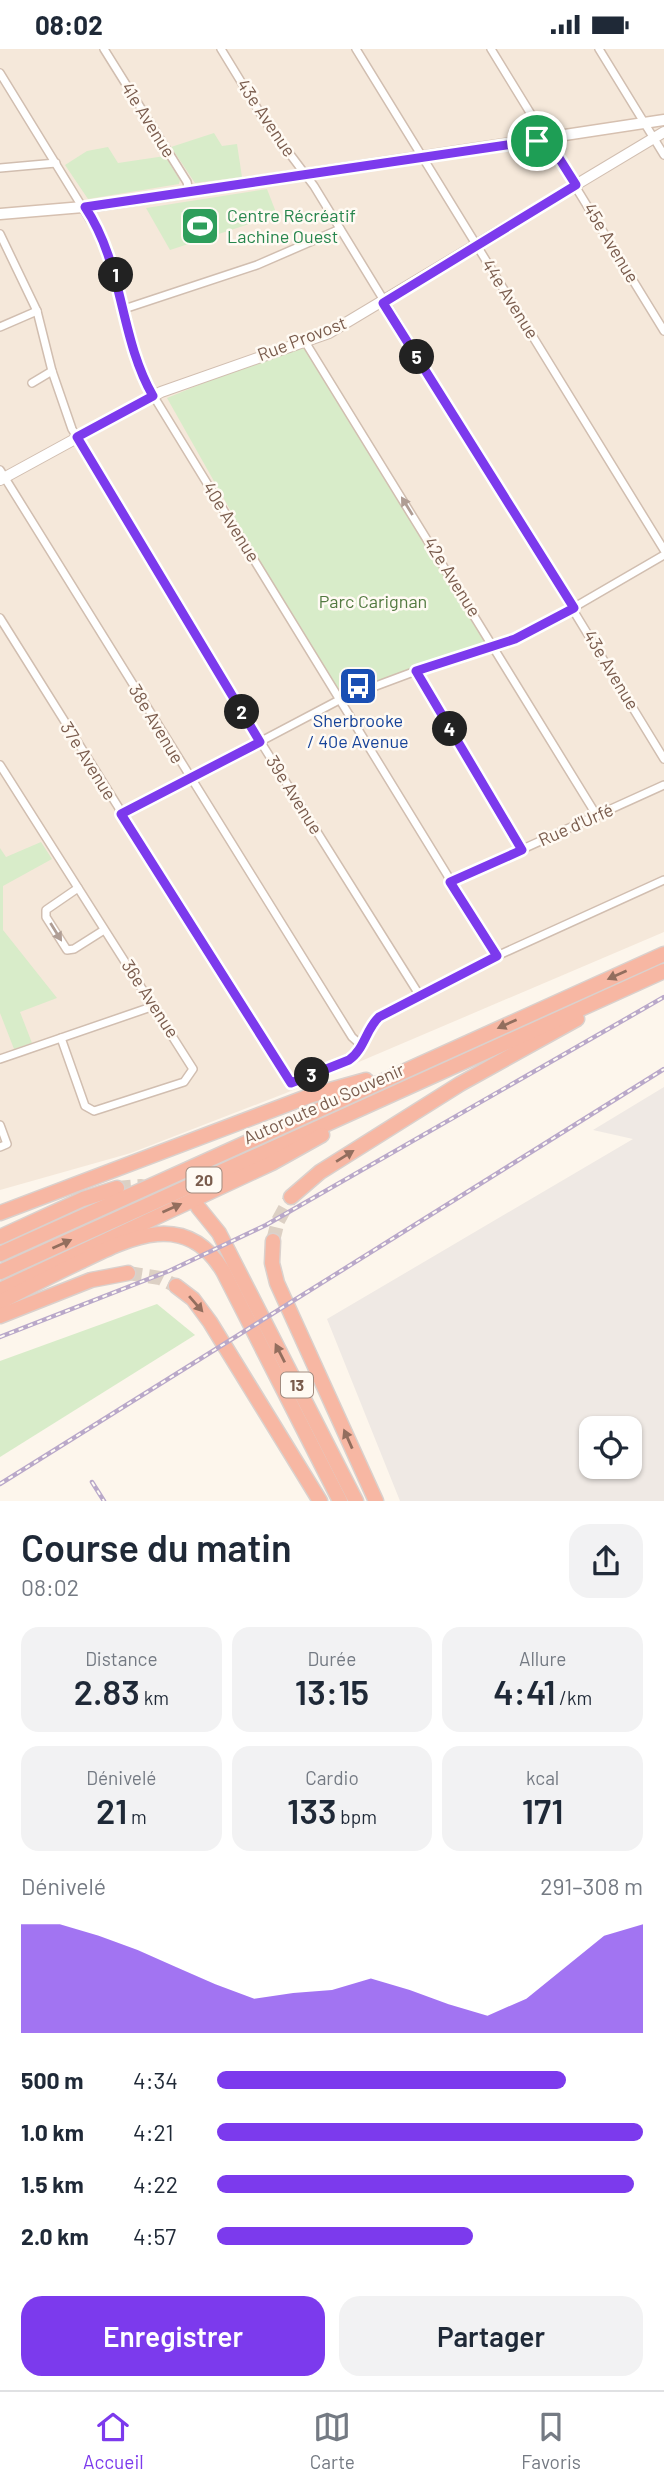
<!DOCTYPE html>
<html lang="fr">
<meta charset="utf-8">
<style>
:root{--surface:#fff;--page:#f2f2f3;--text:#1f2937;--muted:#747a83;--line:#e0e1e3;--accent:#7c3aed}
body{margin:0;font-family:Barlow,sans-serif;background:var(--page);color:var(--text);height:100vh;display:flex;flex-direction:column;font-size:26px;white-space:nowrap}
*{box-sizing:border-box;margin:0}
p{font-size:23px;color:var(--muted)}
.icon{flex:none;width:38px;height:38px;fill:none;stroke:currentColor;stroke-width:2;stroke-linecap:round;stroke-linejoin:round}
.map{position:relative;height:1452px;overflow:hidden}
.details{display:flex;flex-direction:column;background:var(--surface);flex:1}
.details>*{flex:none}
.buttons{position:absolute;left:579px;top:1367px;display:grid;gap:14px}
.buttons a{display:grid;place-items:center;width:63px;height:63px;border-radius:14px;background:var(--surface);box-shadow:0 2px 5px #0004;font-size:35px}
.pin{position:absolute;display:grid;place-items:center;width:60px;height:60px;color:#fff;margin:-30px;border:4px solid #fff;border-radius:50%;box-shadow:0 2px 7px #0007}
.km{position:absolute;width:35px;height:35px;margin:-18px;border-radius:50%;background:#222;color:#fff;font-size:19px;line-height:35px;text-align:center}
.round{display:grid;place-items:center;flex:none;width:74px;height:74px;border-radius:21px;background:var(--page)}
.overview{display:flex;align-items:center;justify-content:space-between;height:119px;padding:0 21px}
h1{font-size:38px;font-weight:600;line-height:52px}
.stats{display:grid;grid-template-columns:repeat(3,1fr);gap:10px;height:119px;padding:7px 21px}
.stats div{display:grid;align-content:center;border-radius:18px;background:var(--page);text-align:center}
.stats b{font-size:35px;font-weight:600}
.stats small{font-size:19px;font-weight:400}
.stats p{font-size:19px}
.chart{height:196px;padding:14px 21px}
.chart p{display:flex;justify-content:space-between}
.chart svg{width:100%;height:126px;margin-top:7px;fill:var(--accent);opacity:.7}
.action{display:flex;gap:14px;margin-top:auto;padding:14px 21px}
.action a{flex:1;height:80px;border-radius:21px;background:var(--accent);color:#fff;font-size:28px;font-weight:600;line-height:80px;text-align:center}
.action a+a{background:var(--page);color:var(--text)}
ul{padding:0 21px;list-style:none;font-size:23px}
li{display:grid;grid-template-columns:112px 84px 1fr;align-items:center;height:52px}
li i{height:18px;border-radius:9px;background:var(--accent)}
.status{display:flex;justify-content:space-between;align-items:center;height:49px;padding:0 35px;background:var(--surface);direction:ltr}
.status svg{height:19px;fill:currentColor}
.dock{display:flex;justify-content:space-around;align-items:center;height:98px;border-top:2px solid var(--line);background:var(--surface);font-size:19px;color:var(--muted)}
.dock a{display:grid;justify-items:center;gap:4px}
.dock .selected{color:var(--accent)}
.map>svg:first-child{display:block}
.residential{fill:#f5e8da}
.industrial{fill:#efe9e4;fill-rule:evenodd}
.green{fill:#d8ecc9}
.water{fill:#bfe3e8;stroke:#a5d3da;stroke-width:2}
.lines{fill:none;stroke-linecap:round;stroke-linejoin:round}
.motorway-tunnel{stroke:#dcd0c4;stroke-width:14;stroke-dasharray:14 7;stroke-linecap:butt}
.minor-casing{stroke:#d1beb0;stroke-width:10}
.tertiary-casing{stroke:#d1beb0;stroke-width:12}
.secondary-casing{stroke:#d6c0b0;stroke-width:13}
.motorway-casing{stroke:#dad1cd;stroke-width:17}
.minor{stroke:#fff;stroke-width:7}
.tertiary{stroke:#fff;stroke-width:10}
.secondary{stroke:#fff;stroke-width:10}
.motorway{stroke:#f7b7a3;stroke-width:14}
.rail-casing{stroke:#b9a8c9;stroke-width:4.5}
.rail{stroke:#fffaf3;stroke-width:2;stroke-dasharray:5;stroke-linecap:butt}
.oneway{fill:#af9d94}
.oneway2{fill:#936e5e}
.route-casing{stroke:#fff;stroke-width:14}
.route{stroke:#7c3aed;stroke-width:9}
.labels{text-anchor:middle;stroke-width:5;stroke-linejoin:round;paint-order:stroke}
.shield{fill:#fffaf3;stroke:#a28b7f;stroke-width:2}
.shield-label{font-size:16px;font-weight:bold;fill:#7a5c4d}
.street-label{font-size:18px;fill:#7a5c4d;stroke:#fffaf3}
.leisure-label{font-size:18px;fill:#27864d;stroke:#fffaf3;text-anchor:start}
.park-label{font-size:18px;fill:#537a41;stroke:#fffaf3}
.transit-label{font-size:18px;fill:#164399;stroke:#fffaf3}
</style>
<div class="status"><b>08:02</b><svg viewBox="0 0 49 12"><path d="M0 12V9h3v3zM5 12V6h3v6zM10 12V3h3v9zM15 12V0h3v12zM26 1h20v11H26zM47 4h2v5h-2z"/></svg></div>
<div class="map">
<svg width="664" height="1452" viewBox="0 0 664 1452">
<rect width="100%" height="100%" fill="#fdf6ec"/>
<path class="residential" d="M0,0h664v883l-378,161 -155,60 -131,37z"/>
<path class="industrial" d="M664,1038v414h-264l-73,-182 306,-180 -40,-9zM592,1379h38v39h-38z"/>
<g class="green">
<path d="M214,84l8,13 15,-2 5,33 -47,6 -24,-36z"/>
<path d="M108,98l10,16 47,-7 15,24 -1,4 -91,15 -23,-34 22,-14z"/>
<path d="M267,140l10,26 -107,35 -24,-42z"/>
<path d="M303,293l191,304 -157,53 -170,-301z"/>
<path d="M41,793l11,17 -49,27v44l54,68 -37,14 12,31 -18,6 -14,-36v-165l6,9z"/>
<path d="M157,1255l38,31 -195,122v-96z"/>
</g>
<path class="water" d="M193,160l4,12 13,-4 4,14 -23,7 -8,-26z"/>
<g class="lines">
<g class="motorway-tunnel">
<path d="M117,1139l24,-2 38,10"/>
<path d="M273,1192l5,-20 13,-24"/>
<path d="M128,1224l32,5 16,8"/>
</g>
<defs>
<g id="minor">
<path d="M104,0l83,133 2,10"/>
<path d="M221,0l44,72 49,65 350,573"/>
<path d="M356,0l308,501"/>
<path d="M491,0l173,282"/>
<path d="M599,0l65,106"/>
<path d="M0,24l105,171 30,113 13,30 349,569"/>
<path d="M0,119l56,-5"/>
<path d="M0,185l37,77 15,60 20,58 183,304 165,263"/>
<path d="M124,260l133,-44 83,-36"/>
<path d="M0,278l37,-16"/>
<path d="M304,291l293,476"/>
<path d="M32,334l20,-12"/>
<path d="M0,421l352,567 9,8"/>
<path d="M0,569l291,465 63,-26 16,-31 13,-11 105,-55 176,-80"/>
<path d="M416,622l106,179"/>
<path d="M0,716l193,304 -9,13 -90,29 -9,-5 -24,-68"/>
<path d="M121,766l220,-116 75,-28 79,-24 40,-17 129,-75"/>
<path d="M450,833l214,-97"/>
<path d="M78,839l-32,22v7l21,33 7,-1 30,-19"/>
<path d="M0,1010l154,-53"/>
<path d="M0,1076l7,19 -7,3"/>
</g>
<path id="tertiary" d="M0,431l161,-88 168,-59 335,-201"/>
<path id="secondary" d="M0,165l95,-8 569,-86"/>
<g id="motorway">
<path d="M291,1148l29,-25 140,-88 117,-65"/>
<path d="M198,1158l21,26 137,268"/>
<path d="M0,1164l312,-118 54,-15"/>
<path d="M0,1188l83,-38 34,-11"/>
<path d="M273,1192l-1,22 5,20 99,218"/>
<path d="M0,1205l664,-300"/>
<path d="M0,1223l664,-301"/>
<path d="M176,1237l17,13 17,23 110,179"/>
<path d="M0,1241l272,-127 50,-28"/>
<path d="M0,1253c27,-14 54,-28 82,-41 49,-24 104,-51 141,10l117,230"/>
<path d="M0,1267l91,-36 37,-7"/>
</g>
</defs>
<use href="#minor" class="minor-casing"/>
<use href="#tertiary" class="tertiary-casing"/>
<use href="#secondary" class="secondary-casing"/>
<use href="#motorway" class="motorway-casing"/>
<use href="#minor" class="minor"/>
<use href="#tertiary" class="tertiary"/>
<use href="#secondary" class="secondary"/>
<use href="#motorway" class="motorway"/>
<defs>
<g id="rail">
<path d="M0,1288l169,-66 97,-46 398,-228"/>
<path d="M92,1433l12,19"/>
<path d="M0,1435l664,-415"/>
</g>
</defs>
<use href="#rail" class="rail-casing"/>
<use href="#rail" class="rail"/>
</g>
<defs><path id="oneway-solid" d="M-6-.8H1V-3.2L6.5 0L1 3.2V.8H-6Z" transform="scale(1.75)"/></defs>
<g class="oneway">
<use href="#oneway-solid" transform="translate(407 457) rotate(-122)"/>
<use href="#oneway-solid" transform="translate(56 883) rotate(58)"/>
</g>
<g class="oneway2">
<use href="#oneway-solid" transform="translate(617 926) rotate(156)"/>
<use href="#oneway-solid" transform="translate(507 975) rotate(156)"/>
<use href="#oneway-solid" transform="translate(345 1107) rotate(-32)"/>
<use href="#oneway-solid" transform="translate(172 1159) rotate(-24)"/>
<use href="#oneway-solid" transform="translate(62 1195) rotate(-24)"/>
<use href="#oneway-solid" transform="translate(196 1255) rotate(49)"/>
<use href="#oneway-solid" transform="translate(280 1304) rotate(-117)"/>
<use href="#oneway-solid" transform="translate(348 1390) rotate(-114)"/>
</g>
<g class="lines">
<defs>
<path id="route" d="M547,90l29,46 -193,118 191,305 -59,31 -99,32 106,179 -72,32 47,74 -118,61c-13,12 -15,33 -30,43l-58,23 -170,-269 139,-72 -183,-305 76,-41c-34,-59 -29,-131 -68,-189z"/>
</defs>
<use href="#route" class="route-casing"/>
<use href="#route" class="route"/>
</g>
<defs>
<symbol id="stadium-square" viewBox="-11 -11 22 22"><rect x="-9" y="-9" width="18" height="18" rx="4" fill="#2e9e5b" stroke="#fffaf3"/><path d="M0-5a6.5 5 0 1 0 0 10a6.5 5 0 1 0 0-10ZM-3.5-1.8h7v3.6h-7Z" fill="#fff"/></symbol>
<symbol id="bus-square" viewBox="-11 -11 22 22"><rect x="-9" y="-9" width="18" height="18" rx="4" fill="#1a4fb4" stroke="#fffaf3"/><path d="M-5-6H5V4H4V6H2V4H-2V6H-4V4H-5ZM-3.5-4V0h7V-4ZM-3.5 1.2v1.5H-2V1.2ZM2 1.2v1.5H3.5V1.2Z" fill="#fff"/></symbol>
</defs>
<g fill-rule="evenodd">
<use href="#stadium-square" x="178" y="155" width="44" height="44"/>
<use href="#bus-square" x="336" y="615" width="44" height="44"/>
</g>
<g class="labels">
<g class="shield">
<rect x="186.5" y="1118.5" width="35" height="25" rx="5"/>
<rect x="281" y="1323.5" width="32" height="25" rx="5"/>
</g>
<g class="shield-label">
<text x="204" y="1137">20</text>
<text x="297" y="1342">13</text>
</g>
<g class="street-label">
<text transform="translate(266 69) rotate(56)" y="6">43e Avenue</text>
<text transform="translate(148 71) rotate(58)" y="6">41e Avenue</text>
<text transform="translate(611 194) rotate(59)" y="6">45e Avenue</text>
<text transform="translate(510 250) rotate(58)" y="6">44e Avenue</text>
<text transform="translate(302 290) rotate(-21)" y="6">Rue Provost</text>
<text transform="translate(231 473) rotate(58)" y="6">40e Avenue</text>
<text transform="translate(452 528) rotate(58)" y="6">42e Avenue</text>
<text transform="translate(611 621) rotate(59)" y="6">43e Avenue</text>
<text transform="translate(156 675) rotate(59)" y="6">38e Avenue</text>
<text transform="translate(88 712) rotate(58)" y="6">37e Avenue</text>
<text transform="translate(294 746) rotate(58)" y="6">39e Avenue</text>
<text transform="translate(576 776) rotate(-24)" y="6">Rue d'Urfé</text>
<text transform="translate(150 950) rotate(57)" y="6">36e Avenue</text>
<text transform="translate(324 1055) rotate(-24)" y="6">Autoroute du Souvenir</text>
</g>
<g class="leisure-label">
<text x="227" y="173">Centre Récréatif<tspan x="227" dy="21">Lachine Ouest</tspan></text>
</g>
<g class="park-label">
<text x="373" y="559">Parc Carignan</text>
</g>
<g class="transit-label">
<text x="358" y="678">Sherbrooke<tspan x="358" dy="21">/ 40e Avenue</tspan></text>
</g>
</g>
</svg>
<div class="buttons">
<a><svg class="icon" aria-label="locate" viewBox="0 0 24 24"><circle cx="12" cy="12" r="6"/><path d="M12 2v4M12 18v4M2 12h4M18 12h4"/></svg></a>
</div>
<div class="pin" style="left:537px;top:92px;background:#1e9e55"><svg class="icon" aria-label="arrive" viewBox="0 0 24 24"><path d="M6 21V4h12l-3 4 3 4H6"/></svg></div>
<b class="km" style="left:116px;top:226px">1</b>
<b class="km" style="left:242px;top:663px">2</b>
<b class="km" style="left:312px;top:1026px">3</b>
<b class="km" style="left:450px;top:680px">4</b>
<b class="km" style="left:417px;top:308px">5</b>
</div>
<section class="details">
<div class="overview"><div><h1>Course du matin</h1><p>08:02</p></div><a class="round"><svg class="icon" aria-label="share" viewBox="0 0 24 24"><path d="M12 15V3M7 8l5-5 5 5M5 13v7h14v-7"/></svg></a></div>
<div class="stats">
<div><p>Distance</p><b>2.83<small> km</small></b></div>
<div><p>Durée</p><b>13:15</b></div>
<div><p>Allure</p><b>4:41<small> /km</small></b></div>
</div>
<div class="stats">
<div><p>Dénivelé</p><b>21<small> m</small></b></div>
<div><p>Cardio</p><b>133<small> bpm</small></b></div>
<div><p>kcal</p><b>171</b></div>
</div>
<div class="chart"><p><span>Dénivelé</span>291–308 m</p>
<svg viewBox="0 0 160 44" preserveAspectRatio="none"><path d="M0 44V6L10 6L20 10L30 15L40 21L50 27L60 32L70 30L80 29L90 25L100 29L110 34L120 38L130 32L140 21L150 10L160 6V44z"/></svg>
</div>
<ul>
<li><b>500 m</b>4:34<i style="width:82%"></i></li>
<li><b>1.0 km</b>4:21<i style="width:100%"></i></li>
<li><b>1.5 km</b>4:22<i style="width:98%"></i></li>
<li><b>2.0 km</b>4:57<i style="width:60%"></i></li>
</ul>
<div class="action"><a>Enregistrer</a><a>Partager</a></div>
</section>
<nav class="dock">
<a class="selected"><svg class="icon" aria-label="home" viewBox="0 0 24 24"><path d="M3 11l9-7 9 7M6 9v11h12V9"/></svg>Accueil</a>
<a><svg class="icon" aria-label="map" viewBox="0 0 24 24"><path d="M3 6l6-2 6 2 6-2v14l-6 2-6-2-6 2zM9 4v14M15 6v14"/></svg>Carte</a>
<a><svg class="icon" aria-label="saved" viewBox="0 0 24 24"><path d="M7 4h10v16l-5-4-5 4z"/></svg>Favoris</a>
</nav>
